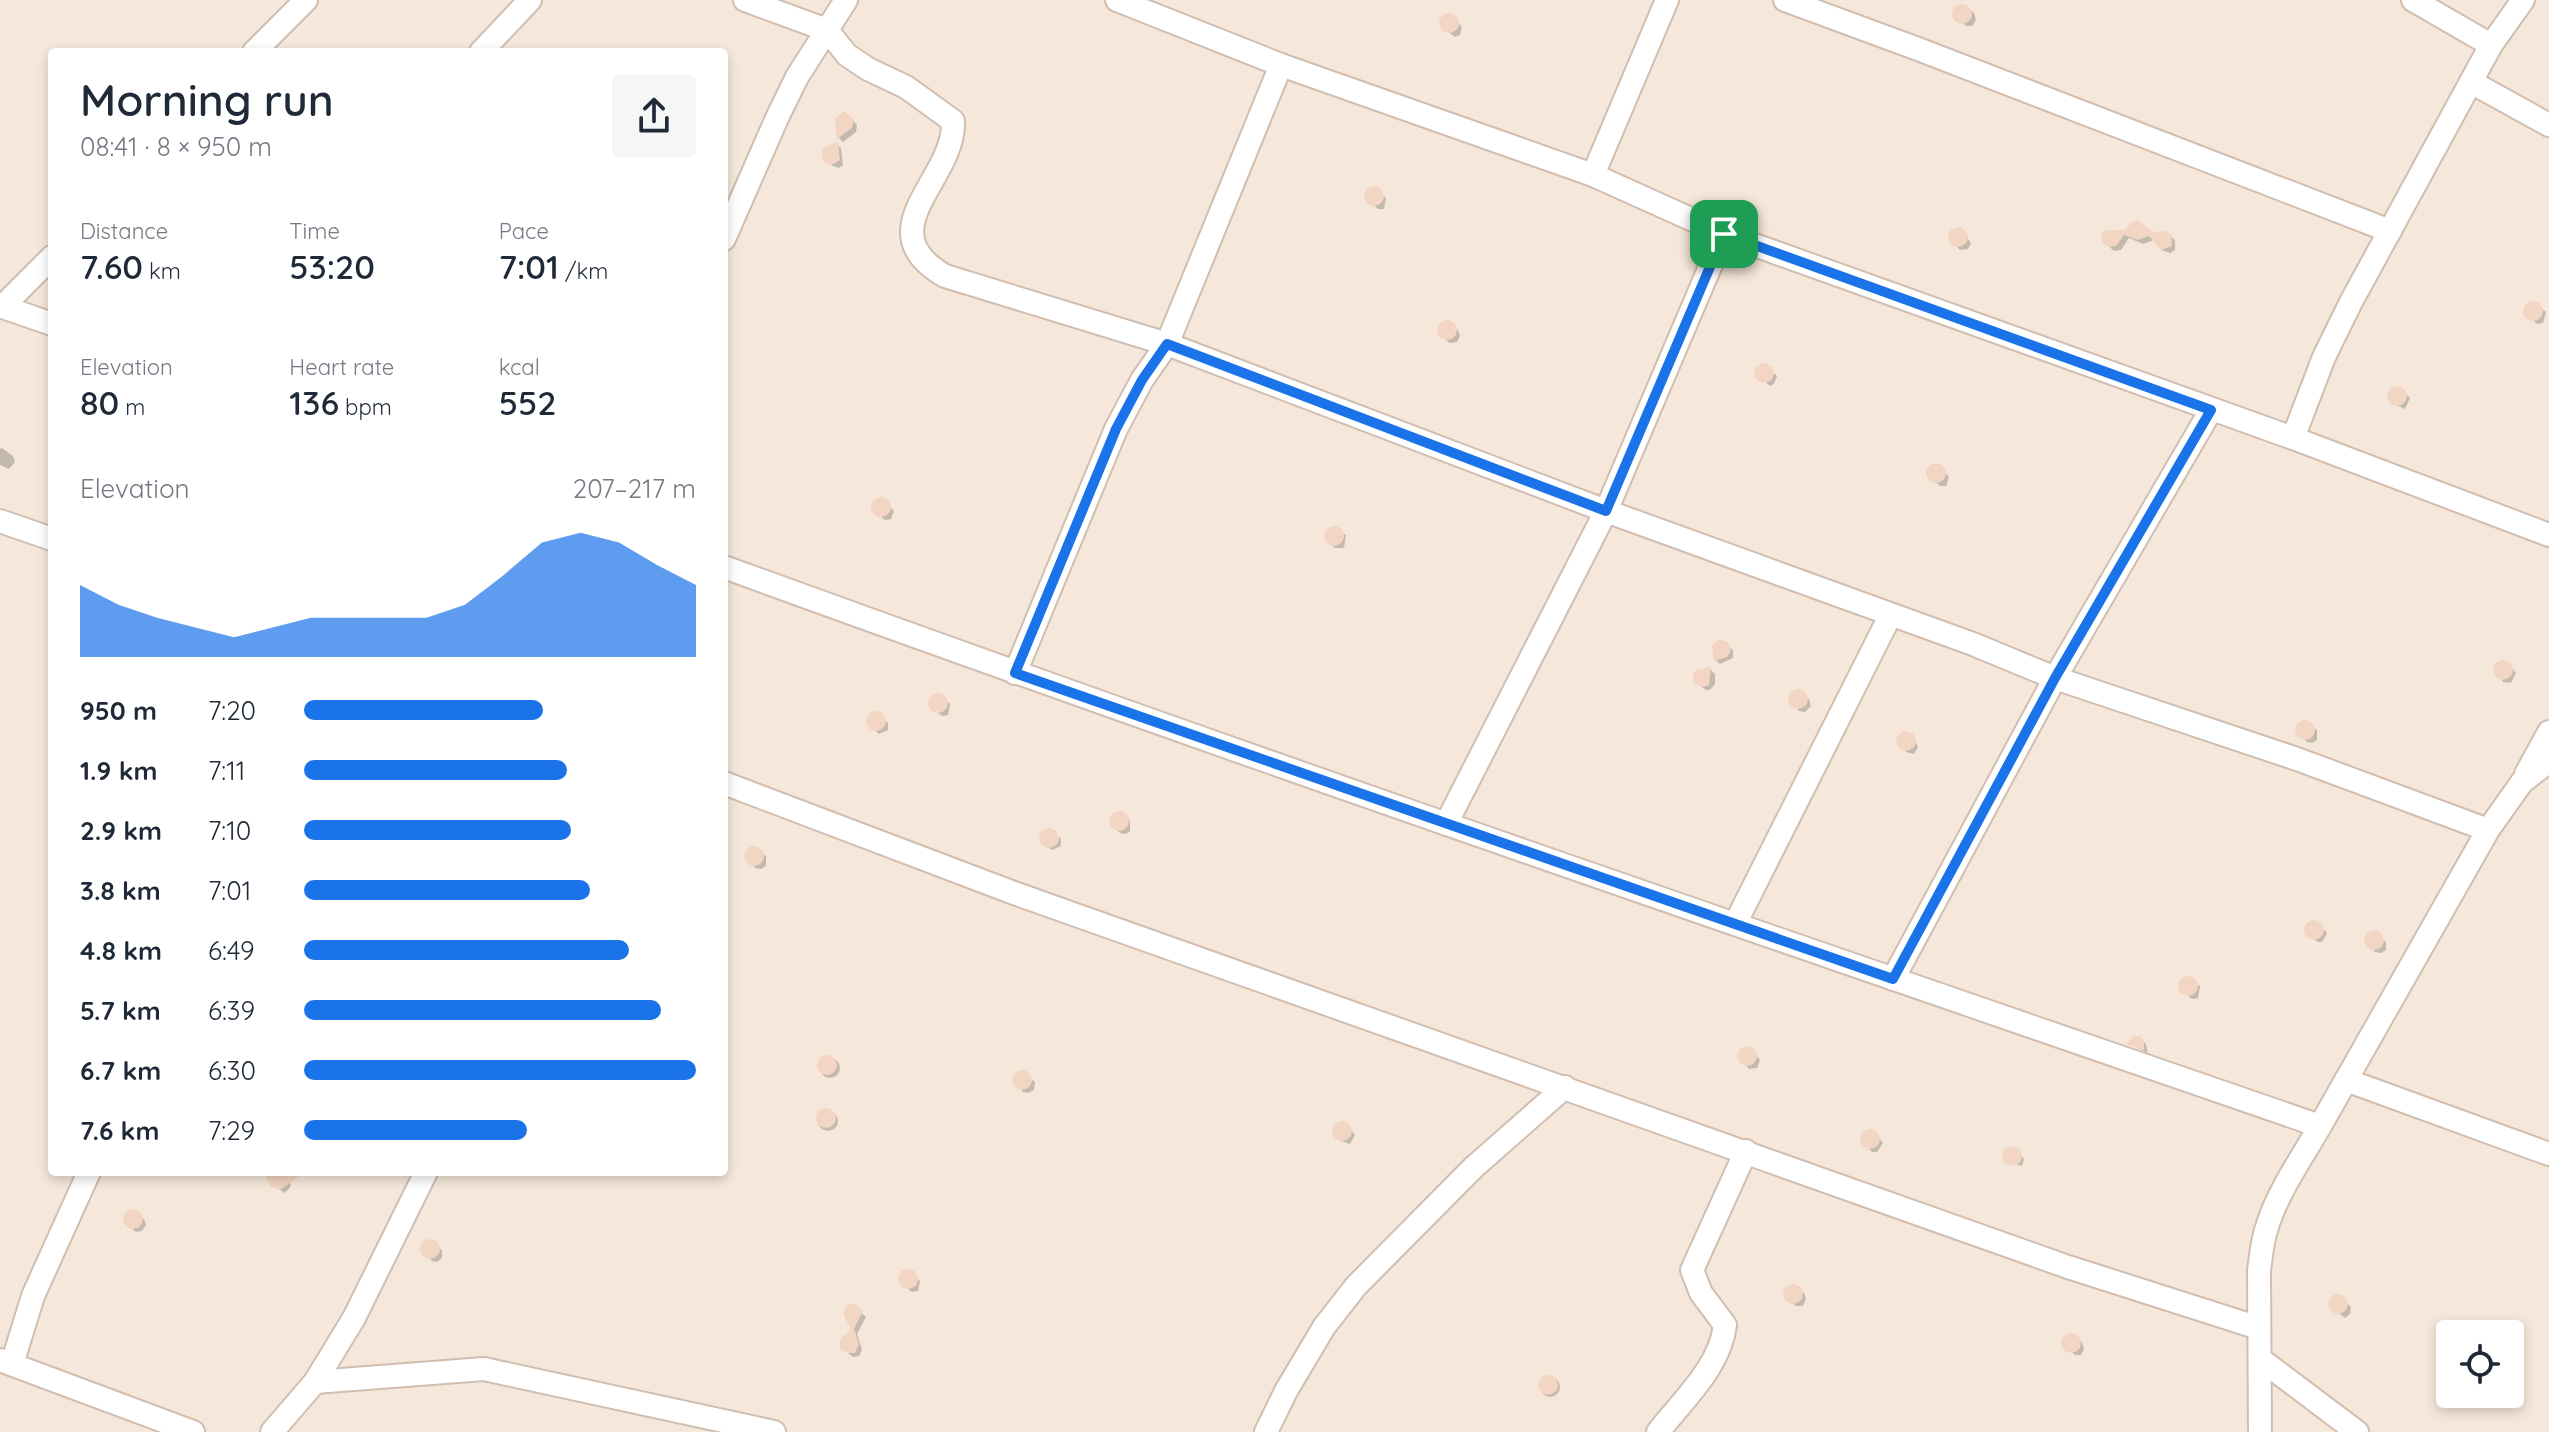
<!DOCTYPE html>
<meta charset="utf-8">
<style>
:root{--surface:#fff;--page:#f6f6f7;--text:#1f2937;--muted:#747a83;--accent:#1a73e8}
body{margin:0;font-family:Quicksand,sans-serif;background:var(--page);color:var(--text);height:100vh;display:flex;flex-direction:column;font-size:30px;white-space:nowrap}
*{box-sizing:border-box;margin:0}
p{font-size:26px;color:var(--muted)}
.icon{flex:none;width:44px;height:44px;fill:none;stroke:currentColor;stroke-width:2;stroke-linecap:round;stroke-linejoin:round}
.map{position:relative;flex:1;overflow:hidden}
.panel{position:absolute;left:48px;top:48px;width:680px;height:1128px;display:flex;flex-direction:column;background:var(--surface);border-radius:8px;box-shadow:0 4px 12px #0003}
.panel>*{flex:none}
.controls{position:absolute;left:2436px;top:1320px;display:grid;gap:16px}
.controls a{display:grid;place-items:center;width:88px;height:88px;border-radius:8px;background:var(--surface);box-shadow:0 4px 12px #0003;font-size:40px}
.pin{position:absolute;display:grid;place-items:center;width:68px;height:68px;color:#fff;margin:-34px;border-radius:16px;box-shadow:0 4px 12px #0006}
.round{display:grid;place-items:center;flex:none;width:84px;height:84px;border-radius:8px;background:var(--page)}
.head{display:flex;align-items:center;justify-content:space-between;height:136px;padding:0 32px}
h1{font-size:44px;font-weight:600;line-height:60px}
.figures{display:grid;grid-template-columns:repeat(3,1fr);gap:12px;height:136px;padding:8px 32px}
.figures div{display:grid;align-content:center}
.figures b{font-size:34px;font-weight:600}
.figures small{font-size:22px;font-weight:400}
.figures p{font-size:22px}
.chart{height:224px;padding:16px 32px}
.chart p{display:flex;justify-content:space-between}
.chart svg{width:100%;height:144px;margin-top:8px;fill:var(--accent);opacity:.7}
ul{padding:0 32px;list-style:none;font-size:26px}
li{display:grid;grid-template-columns:128px 96px 1fr;align-items:center;height:60px}
li i{height:20px;border-radius:10px;background:var(--accent)}
.map>svg:first-child{display:block}
.residential{fill:#f5e8da;fill-rule:evenodd}
.shadow{fill:#0003}
.building{fill:#f3d5c3}
.lines{fill:none;stroke-linecap:round;stroke-linejoin:round}
.minor-casing{stroke:#d1beb0;stroke-width:26}
.minor{stroke:#fff;stroke-width:22}
.route-casing{stroke:#fff;stroke-width:16}
.route{stroke:#1a73e8;stroke-width:10}
</style>
<div class="map">
<svg width="2549" height="1432" viewBox="0 0 2549 1432">
<rect width="100%" height="100%" fill="#fdf6ec"/>
<path class="residential" d="M0,0h2549v1432h-2549zM52,52h672v1120h-672zM2450,1334h60v60h-60z"/>
<g class="shadow">
<path d="M1960,6l9,3 5,4 2,7 -4,6h-6l-11,-10 1,-7z"/>
<path d="M1448,16h4l10,11 -2,8 -5,2 -13,-10 1,-8z"/>
<path d="M852,120l5,5 -1,7 -13,10 -4,-4 -3,-15z"/>
<path d="M837,144l4,4 2,17 -4,3 -6,-2 -9,-9z"/>
<path d="M1372,189l7,1 7,8 -2,11h-6l-11,-10 1,-7z"/>
<path d="M1962,230l9,13 -3,6 -8,1 -10,-11v-5l3,-3z"/>
<path d="M2152,234l18,2 5,4v10l-5,3 -8,-3 -8,-10 -11,4 -14,-6 -8,12 -7,1 -9,-8 -2,-8z"/>
<path d="M2534,303l12,9 -3,11 -6,1 -10,-9 -1,-6z"/>
<path d="M1447,323l11,7 2,6 -3,6 -7,1 -9,-7 -1,-8z"/>
<path d="M1765,364l12,12 -3,8 -4,2 -14,-12 2,-5z"/>
<path d="M2401,389l9,9 -5,11 -9,-4 -7,-9 2,-6z"/>
<path d="M2,448l11,8 2,6 -6,7 -9,-4v-16z"/>
<path d="M1934,466h6l9,11 -3,9h-6l-11,-10 1,-8z"/>
<path d="M880,499l6,3 8,9 -3,8 -6,1 -11,-8v-8z"/>
<path d="M1332,528l14,7 -2,13h-9l-8,-8v-7z"/>
<path d="M1728,646l5,4v8l-13,6 -4,-4z"/>
<path d="M2508,663l8,10 -5,10 -8,-1 -7,-12 2,-6z"/>
<path d="M1710,669l5,5v10l-5,6h-4l-11,-8z"/>
<path d="M1798,692l11,7 2,7 -6,6 -6,-1 -8,-9 2,-9z"/>
<path d="M936,695l6,1 8,8 -2,11 -6,1 -10,-8 -1,-8z"/>
<path d="M874,714h5l9,9v7l-9,4 -9,-8 -1,-7z"/>
<path d="M2305,722l12,8v10l-5,3 -5,-1 -10,-10 2,-6z"/>
<path d="M1911,734l7,13 -4,7 -8,-2 -7,-11 2,-6z"/>
<path d="M1118,813l12,7v11l-5,3 -5,-1 -10,-11 3,-6z"/>
<path d="M1047,830h5l9,9v7l-9,4 -9,-7 -1,-8z"/>
<path d="M752,849l14,7v10l-5,3 -6,-1 -8,-9 -1,-5z"/>
<path d="M2313,922l6,2 8,9 -5,9h-4l-11,-8v-8z"/>
<path d="M2374,932l12,10v8l-5,3 -6,-1 -9,-10v-6z"/>
<path d="M2186,979l14,7 -2,12 -6,1 -10,-8 -1,-7z"/>
<path d="M2141,1039l5,5 2,9 -19,-9z"/>
<path d="M1745,1049h6l9,11 -3,8 -8,1 -9,-10v-7z"/>
<circle cx="830" cy="1068" r="10"/>
<path d="M1022,1071l13,11 -1,8 -6,3 -5,-1 -9,-11 2,-6z"/>
<circle cx="828" cy="1121" r="10"/>
<path d="M1347,1125l8,10 -5,9 -9,-3 -6,-10 2,-5z"/>
<path d="M1874,1132l9,11 -6,9h-5l-10,-10 3,-9z"/>
<path d="M2015,1149l9,10 -2,7 -14,-4 -4,-3 3,-9z"/>
<path d="M289,1180l2,6 -6,7 -12,-7z"/>
<path d="M133,1212l11,7 2,6 -4,6 -6,1 -9,-8 -2,-7z"/>
<path d="M428,1242l14,8v8l-5,4 -5,-1 -9,-9 1,-8z"/>
<path d="M909,1272l11,9 -2,10 -6,1 -11,-9v-8z"/>
<path d="M1793,1286l11,7 2,6 -3,7h-7l-10,-8 1,-10z"/>
<path d="M2339,1296l12,11 -1,7 -5,4 -15,-12 2,-6z"/>
<path d="M853,1305l13,12 -9,17 5,16 -3,6 -6,1 -10,-8 11,-20z"/>
<path d="M2068,1335l9,3 5,4 2,7 -3,6h-6l-11,-10 1,-7z"/>
<circle cx="1550" cy="1387" r="10"/>
</g>
<g class="building">
<circle cx="1962" cy="14" r="10"/>
<circle cx="1449" cy="23" r="10"/>
<path d="M844,111l10,8 -2,9 -15,11 -2,-20z"/>
<path d="M838,142l2,18 -6,4 -8,-1 -4,-5v-7l4,-5z"/>
<circle cx="1374" cy="196" r="10"/>
<path d="M2138,220l15,12 11,-1 7,3 1,12 -11,4 -12,-14 -11,4 -14,-5 -8,11 -8,1 -5,-3 -2,-9 4,-5h20l7,-8z"/>
<circle cx="1958" cy="237" r="10"/>
<circle cx="2533" cy="311" r="10"/>
<circle cx="1447" cy="330" r="10"/>
<circle cx="1764" cy="373" r="10"/>
<circle cx="2397" cy="396" r="10"/>
<circle cx="1936" cy="473" r="10"/>
<circle cx="881" cy="507" r="10"/>
<circle cx="1334" cy="536" r="10"/>
<path d="M1719,639l9,3 3,8 -4,7 -13,4 -2,-15z"/>
<circle cx="2503" cy="670" r="10"/>
<path d="M1711,667l-2,18 -6,2 -10,-4v-10l3,-3z"/>
<circle cx="1798" cy="699" r="10"/>
<circle cx="938" cy="703" r="10"/>
<circle cx="876" cy="721" r="10"/>
<circle cx="2305" cy="730" r="10"/>
<circle cx="1906" cy="741" r="10"/>
<circle cx="1119" cy="821" r="10"/>
<circle cx="1049" cy="838" r="10"/>
<circle cx="754" cy="856" r="10"/>
<circle cx="2314" cy="930" r="10"/>
<circle cx="2374" cy="940" r="10"/>
<circle cx="2188" cy="986" r="10"/>
<path d="M2133,1036h7l4,4v10l-18,-6z"/>
<circle cx="1747" cy="1056" r="10"/>
<circle cx="827" cy="1065" r="10"/>
<circle cx="1022" cy="1080" r="10"/>
<circle cx="826" cy="1118" r="10"/>
<circle cx="1342" cy="1131" r="10"/>
<circle cx="1870" cy="1139" r="10"/>
<circle cx="2012" cy="1156" r="10"/>
<path d="M263,1172h42l-25,18 -9,-3z"/>
<circle cx="133" cy="1219" r="10"/>
<circle cx="430" cy="1249" r="10"/>
<circle cx="908" cy="1279" r="10"/>
<circle cx="1793" cy="1294" r="10"/>
<circle cx="2338" cy="1304" r="10"/>
<path d="M854,1303l9,8 -9,18 5,15 -4,9h-8l-6,-3 -2,-6 2,-6 10,-9 -7,-13v-6l4,-5z"/>
<circle cx="2071" cy="1343" r="10"/>
<circle cx="1548" cy="1385" r="10"/>
</g>
<g class="lines">
<defs>
<g id="minor">
<path d="M745,0l82,30 20,25 21,14 38,18 47,34c3,58 -88,109 -8,155l222,68 439,167 367,133 82,34 242,81 191,71"/>
<path d="M1117,0l164,65 312,110 131,59 569,204 256,97"/>
<path d="M1785,0l133,49 472,182"/>
<path d="M2413,0l78,45"/>
<path d="M254,52l52,-52"/>
<path d="M481,52l49,-52"/>
<path d="M2471,82l78,43"/>
<path d="M1593,175l74,-175"/>
<path d="M724,239l53,-121 20,-41 49,-77"/>
<path d="M0,306l52,18"/>
<path d="M2,307l50,-50"/>
<path d="M2293,438l31,-81 27,-55 140,-257 32,-45"/>
<path d="M0,521l52,18"/>
<path d="M724,567c530,193 1063,375 1596,559l168,-296 34,-48 27,-21"/>
<path d="M1015,673l101,-244 26,-49 25,-36 114,-279"/>
<path d="M2526,774l23,-42"/>
<path d="M724,783l290,110 1054,374 191,61"/>
<path d="M1446,824l160,-313 118,-277"/>
<path d="M1735,924l155,-308"/>
<path d="M1893,979l162,-301 156,-268"/>
<path d="M2346,1080l203,74"/>
<path d="M2260,1359l97,73"/>
<path d="M0,1360l193,72"/>
<path d="M12,1364l21,-68 56,-124"/>
<path d="M315,1382l169,-13 290,63"/>
<path d="M272,1432l43,-50 39,-64 72,-146"/>
<path d="M1266,1432l20,-41 38,-64 32,-41 118,-119 91,-80"/>
<path d="M1658,1432c25,-32 62,-65 67,-107l-24,-32 -9,-23 54,-119"/>
<path d="M2260,1432l-1,-161c2,-15 3,-30 8,-44 11,-36 35,-69 53,-101"/>
</g>
</defs>
<use href="#minor" class="minor-casing"/>
<use href="#minor" class="minor"/>
</g>
<g class="lines">
<defs>
<path id="route" d="M1724,234l487,176 -156,268 -162,301 -878,-306 101,-244 26,-49 25,-36 439,167z"/>
</defs>
<use href="#route" class="route-casing"/>
<use href="#route" class="route"/>
</g>
</svg>
<div class="controls">
<a><svg class="icon" aria-label="locate" viewBox="0 0 24 24"><circle cx="12" cy="12" r="6"/><path d="M12 2v4M12 18v4M2 12h4M18 12h4"/></svg></a>
</div>
<div class="pin" style="left:1724px;top:234px;background:#1e9e55"><svg class="icon" aria-label="arrive" viewBox="0 0 24 24"><path d="M6 21V4h12l-3 4 3 4H6"/></svg></div>
<section class="panel">
<div class="head"><div><h1>Morning run</h1><p>08:41 · 8 × 950 m</p></div><a class="round"><svg class="icon" aria-label="share" viewBox="0 0 24 24"><path d="M12 15V3M7 8l5-5 5 5M5 13v7h14v-7"/></svg></a></div>
<div class="figures">
<div><p>Distance</p><b>7.60<small> km</small></b></div>
<div><p>Time</p><b>53:20</b></div>
<div><p>Pace</p><b>7:01<small> /km</small></b></div>
</div>
<div class="figures">
<div><p>Elevation</p><b>80<small> m</small></b></div>
<div><p>Heart rate</p><b>136<small> bpm</small></b></div>
<div><p>kcal</p><b>552</b></div>
</div>
<div class="chart"><p><span>Elevation</span>207–217 m</p>
<svg viewBox="0 0 160 44" preserveAspectRatio="none"><path d="M0 44V22L10 28L20 32L30 35L40 38L50 35L60 32L70 32L80 32L90 32L100 28L110 19L120 9L130 6L140 9L150 16L160 22V44z"/></svg>
</div>
<ul>
<li><b>950 m</b>7:20<i style="width:61%"></i></li>
<li><b>1.9 km</b>7:11<i style="width:67%"></i></li>
<li><b>2.9 km</b>7:10<i style="width:68%"></i></li>
<li><b>3.8 km</b>7:01<i style="width:73%"></i></li>
<li><b>4.8 km</b>6:49<i style="width:83%"></i></li>
<li><b>5.7 km</b>6:39<i style="width:91%"></i></li>
<li><b>6.7 km</b>6:30<i style="width:100%"></i></li>
<li><b>7.6 km</b>7:29<i style="width:57%"></i></li>
</ul>
</section>
</div>
